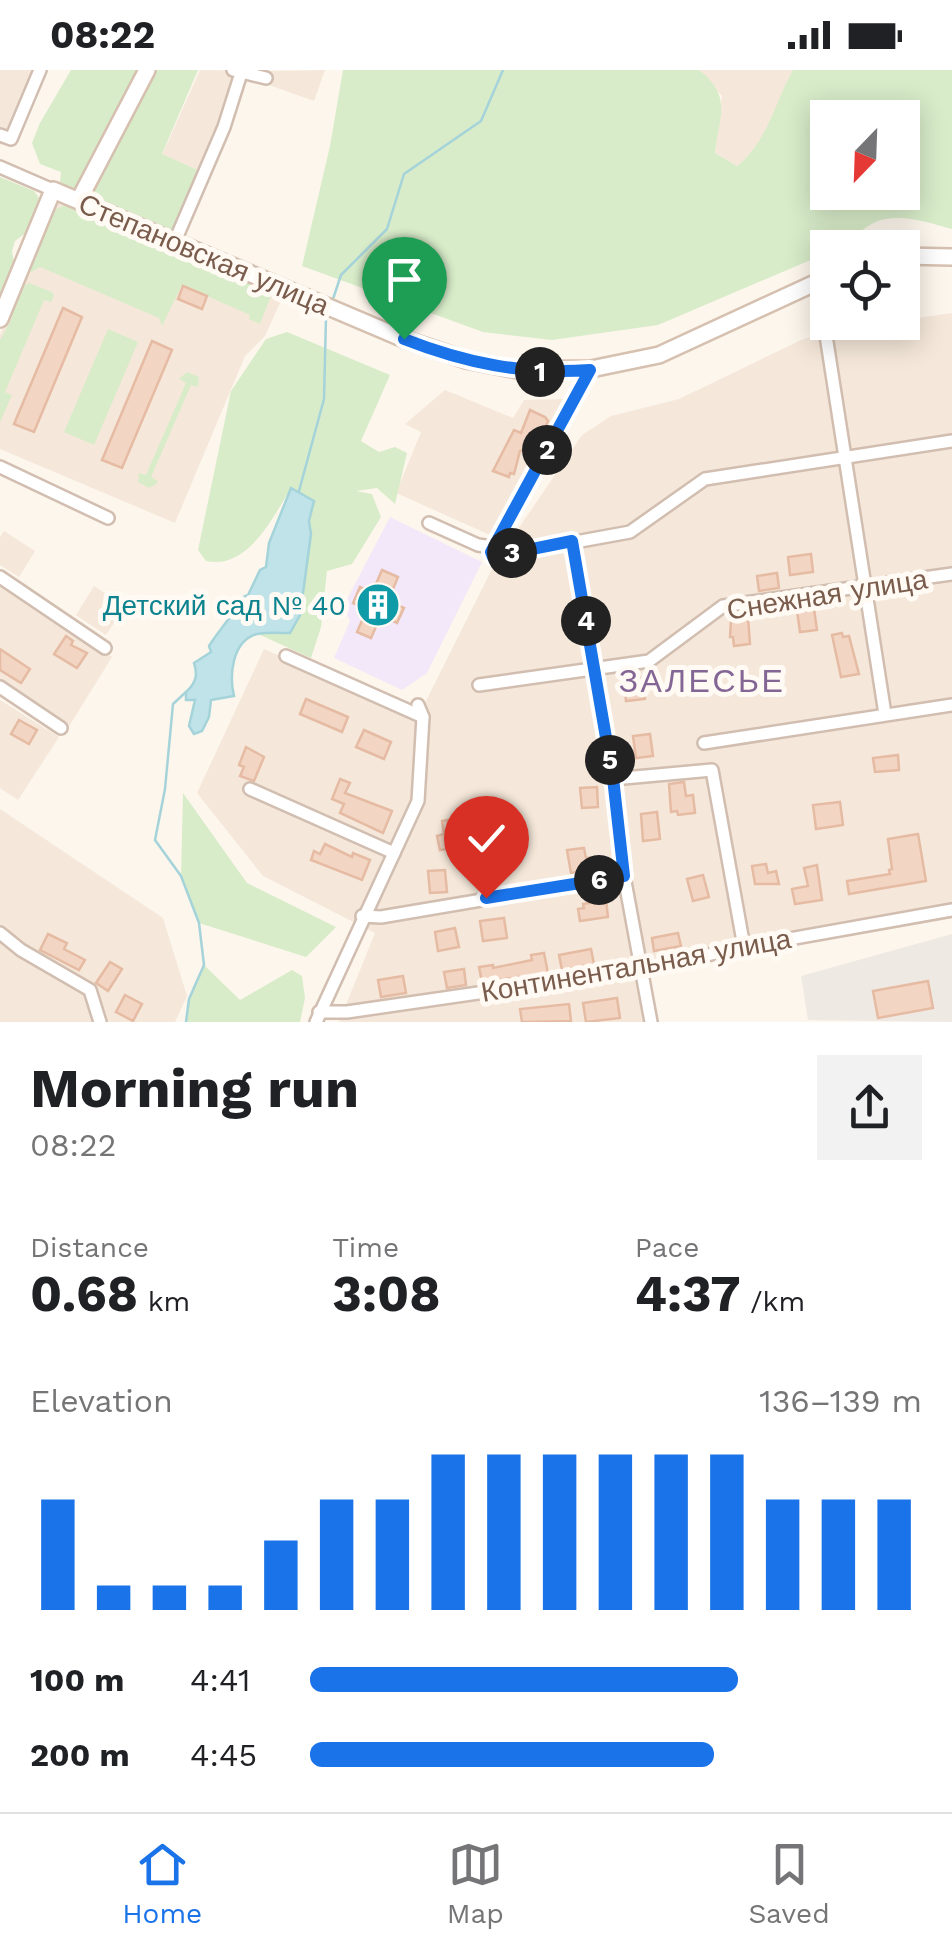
<!DOCTYPE html>
<meta charset="utf-8">
<style>
:root{--surface:#fff;--page:#f2f2f2;--text:#202124;--muted:#757577;--line:#e0e0e0;--accent:#1a73e8}
body{margin:0;font-family:"Work Sans",sans-serif;background:var(--page);color:var(--text);height:100vh;display:flex;flex-direction:column;font-size:38px;white-space:nowrap}
*{box-sizing:border-box;margin:0}
p{font-size:32px;color:var(--muted)}
.icon{flex:none;width:55px;height:55px;fill:none;stroke:currentColor;stroke-width:2;stroke-linecap:round;stroke-linejoin:round}
.map{position:relative;height:952px;overflow:hidden}
.panel{display:flex;flex-direction:column;background:var(--surface);flex:1}
.panel>*{flex:none}
.needle{width:65px;rotate:203deg}
.controls{position:absolute;left:810px;top:30px;display:grid;gap:20px}
.controls a{display:grid;place-items:center;width:110px;height:110px;border-radius:0px;background:var(--surface);box-shadow:0 5px 25px #0003;font-size:50px}
.pin{position:absolute;display:grid;place-items:center;width:85px;height:85px;color:#fff;margin:-102px -42px;border-radius:50% 50% 50% 0;rotate:-45deg;box-shadow:0 0 10px #0007}
.pin .icon{rotate:45deg}
.km{position:absolute;width:50px;height:50px;margin:-25px;border-radius:50%;background:#222;color:#fff;font-size:28px;line-height:50px;text-align:center}
.round{display:grid;place-items:center;flex:none;width:105px;height:105px;border-radius:0px;background:var(--page)}
.head{display:flex;align-items:center;justify-content:space-between;height:170px;padding:0 30px}
h1{font-size:55px;font-weight:700;line-height:75px}
.metrics{display:grid;grid-template-columns:repeat(3,1fr);gap:15px;height:170px;padding:10px 30px}
.metrics div{display:grid;align-content:center}
.metrics b{font-size:50px;font-weight:700}
.metrics small{font-size:28px;font-weight:400}
.metrics p{font-size:28px}
.chart{height:280px;padding:20px 30px}
.chart p{display:flex;justify-content:space-between}
.chart svg{width:100%;height:180px;margin-top:10px;stroke:var(--accent);stroke-width:6}
ul{padding:0 30px;list-style:none;font-size:32px}
li{display:grid;grid-template-columns:160px 120px 1fr;align-items:center;height:75px}
li i{height:25px;border-radius:12px;background:var(--accent)}
.status{display:flex;justify-content:space-between;align-items:center;height:70px;padding:0 50px;background:var(--surface);direction:ltr}
.status svg{height:28px;fill:currentColor}
.dock{display:flex;justify-content:space-around;align-items:center;height:140px;border-top:2px solid var(--line);background:var(--surface);font-size:28px;color:var(--muted)}
.dock a{display:grid;justify-items:center;gap:5px}
.dock .current{color:var(--accent)}
.map>svg:first-child{display:block}
.residential{fill:#f5e8da}
.industrial{fill:#efe9e4}
.education{fill:#f3e8fa}
.green{fill:#d8ecc9;fill-rule:evenodd}
.water{fill:#bfe3e8;stroke:#a5d3da;stroke-width:2.5}
.lines{fill:none;stroke-linecap:round;stroke-linejoin:round}
.stream{stroke:#a5d3da;stroke-width:2.5}
.building{fill:#f3d5c3;stroke:#e6bba3;stroke-width:2.5}
.street-casing{stroke:#d1beb0;stroke-width:16}
.secondary-casing{stroke:#d6c0b0;stroke-width:20}
.street{stroke:#fff;stroke-width:11}
.secondary{stroke:#fff;stroke-width:15}
.route-casing{stroke:#fff;stroke-width:20}
.route{stroke:#1a73e8;stroke-width:12}
.labels{text-anchor:middle;stroke-width:10;stroke-linejoin:round;paint-order:stroke}
.street-label{font-size:28px;fill:#7a5c4d;stroke:#fffaf3}
.culture-label{font-size:28px;fill:#0d838f;stroke:#fffaf3;text-anchor:end}
.quarter-label{font-size:32px;letter-spacing:2.5px;fill:#846695;stroke:#fffaf3}
</style>
<div class="status"><b>08:22</b><svg viewBox="0 0 49 12"><path d="M0 12V9h3v3zM5 12V6h3v6zM10 12V3h3v9zM15 12V0h3v12zM26 1h20v11H26zM47 4h2v5h-2z"/></svg></div>
<div class="map">
<svg width="952" height="952" viewBox="0 0 952 952">
<rect width="100%" height="100%" fill="#fdf6ec"/>
<g class="residential">
<path d="M0,0h32l-32,76z"/>
<path d="M200,0l71,1 54,-1 -11,31 -48,-17 4,-13 -2,4 -29,-5 -39,101 -38,-16z"/>
<path d="M699,0h94l-28,64 -14,20 -14,12 -22,-13 7,-57z"/>
<path d="M62,130l223,92 -20,44 -20,20 -70,167 -175,-74v-114l51,-126z"/>
<path d="M952,243v591l-302,58 -4,60h-307l36,-89 -112,-57 -66,-83 67,-144 154,68 77,-154 87,-128 29,-19 68,-17 122,-59 27,-9z"/>
<path d="M445,320l68,28 11,-18 42,-1 -76,136 -94,-42 25,-61 -16,-8z"/>
<path d="M4,461l31,20 -16,26 -19,-12v-28z"/>
<path d="M0,511l112,76 -44,71 -68,-46z"/>
<path d="M94,516l31,20 -19,29 -30,-20z"/>
<path d="M0,630l59,37 -41,63 -18,-12z"/>
<path d="M0,739l163,109 24,78 -12,26h-175z"/>
</g>
<path class="industrial" d="M952,864v88l-144,-2 -7,-44z"/>
<path class="education" d="M390,447l92,45 -55,111 -25,17 -68,-32 16,-37 -7,-14z"/>
<g class="green">
<path d="M71,0h127l-36,84 40,18 -23,59 -6,1 -106,-45 -7,-5 1,-10 -21,-8 -8,-21 8,-20z"/>
<path d="M343,0h356c34,27 20,45 16,83l22,13c31,-25 37,-62 56,-96h159v159c-23,-6 -50,-16 -74,-8 -19,7 -29,27 -50,27l-1,5 -169,72 -106,15 -69,-8 -181,-66 28,-120zM828,48h74v74h-74z"/>
<path d="M0,107l34,14 5,7 -12,34 -12,9 -3,10 2,11 -14,32z"/>
<path d="M67,134l206,87 -13,33 -11,-5 1,-4 -68,-30 -20,41 -3,-8 -119,-51 -9,5 -2,-4 25,-58z"/>
<path d="M29,213l23,9 2,4 -3,6 -7,-2 -39,92 7,3 -12,27v-82l12,-22v-9l9,-21z"/>
<path d="M108,259l30,13 -44,103 -30,-13z"/>
<path d="M287,262l103,43 -29,66 18,11 16,-5 12,6 -12,51 -18,-16 -21,3 16,3 9,23 -29,47 -25,7 -6,56 -10,31 -53,-24 32,-1 10,-18 11,-80 -2,-14 -18,-33c-18,29 -43,82 -85,73l-8,-11 33,-159 35,-52z"/>
<path d="M187,302l12,5 -1,10 -7,-2 -40,92 7,4 -2,3 -7,4 -11,-6 1,-9 7,2 40,-92 -7,-4z"/>
<path d="M183,723l64,90 89,44 -30,30 -107,-34 -18,-47z"/>
<path d="M204,895l36,35 52,-30 10,6 3,22 -5,24h-114l3,-23z"/>
</g>
<path class="water" d="M291,418l23,13 -5,20 2,13 -11,81 -10,18c-10,0 -23,-1 -33,1 -25,7 -28,41 -23,62l-23,4 -2,17 -7,14 -8,3 -5,-8 6,-26h-9v-8c10,-9 12,-17 8,-29l17,-11 -2,-6c11,-17 24,-30 32,-48l7,-3 12,-25 6,-3 3,-24z"/>
<g class="lines">
<g class="stream">
<path d="M333,229l8,-24 46,-46 17,-55 77,-53 22,-51"/>
<path d="M299,421l25,-92 2,-82"/>
<path d="M186,952l3,-23 15,-34 -5,-42 -18,-47 -26,-36 10,-51 8,-85 13,-12"/>
</g>
</g>
<g class="building">
<path d="M183,216l24,10 -5,13 -24,-10z"/>
<path d="M63,238l19,9 -48,115 -20,-8z"/>
<path d="M152,271l20,9 -50,118 -20,-8z"/>
<path d="M530,340l15,7 3,4 -4,9 -8,1 -8,19 -8,1 -6,23 -4,-1 -1,4 -16,-6 21,-41 7,3z"/>
<path d="M811,484l2,18 -23,3 -2,-18z"/>
<path d="M382,500l16,7 -10,24 16,7 -7,15 -16,-8 -10,23 -14,-6 10,-23 -14,-6 7,-16 12,6z"/>
<path d="M777,503l2,15 -20,3 -2,-15z"/>
<path d="M814,539l3,21 -17,2 -3,-21z"/>
<path d="M748,548l2,26 -16,2 -1,-9h-3l1,-17z"/>
<path d="M842,563l1,4 6,-1 10,38 -18,3 -9,-42z"/>
<path d="M66,566l7,5 -2,4 16,8 -10,15 -23,-14z"/>
<path d="M0,579l30,20 -9,14 -21,-13z"/>
<path d="M643,607l2,22 -19,2 -2,-22z"/>
<path d="M306,629l42,18 -6,15 -42,-18z"/>
<path d="M19,650l18,10 -8,14 -18,-10z"/>
<path d="M364,660l27,12 -7,17 -28,-12z"/>
<path d="M650,664l3,22 -17,2 -3,-22z"/>
<path d="M246,677l18,10 -10,24 -14,-5 4,-9 -5,-2z"/>
<path d="M898,685l1,15 -24,2 -2,-14z"/>
<path d="M340,709l10,4 -5,10 47,18 -9,22 -43,-20 4,-9 -12,-5z"/>
<path d="M684,712l2,14 7,-1 2,18 -17,2 -1,-4 -6,1 -2,-28z"/>
<path d="M597,717l1,20 -16,1 -2,-20z"/>
<path d="M840,732l3,23 -27,4 -3,-24z"/>
<path d="M657,742l3,27 -17,2 -2,-27z"/>
<path d="M459,748l2,17 -7,1 2,12 -16,2 -3,-14 7,-2 -2,-13z"/>
<path d="M918,764l8,47 -77,13 -2,-13 43,-7 -1,-4 3,-1 -4,-30z"/>
<path d="M325,774l27,13 1,-4 17,7 -8,20 -51,-20 3,-9 6,3z"/>
<path d="M584,778l2,10 9,-1 2,12 -26,4 -4,-23z"/>
<path d="M766,794l2,9 8,-2 3,13h-24l-3,-18z"/>
<path d="M817,795l5,35 -27,4 -3,-15 16,-3 -4,-18z"/>
<path d="M445,800l2,22 -17,1 -2,-22z"/>
<path d="M703,805l6,22 -16,4 -6,-22z"/>
<path d="M606,830l2,17 -28,4 -2,-12 6,-1 -1,-4z"/>
<path d="M504,848l3,20 -24,3 -3,-20z"/>
<path d="M455,858l4,19 -21,4 -3,-19z"/>
<path d="M678,863l3,13 -27,5 -2,-13z"/>
<path d="M48,864l19,9 -3,6 21,11 -6,10 -39,-20z"/>
<path d="M591,879l3,15 -32,6 -3,-15z"/>
<path d="M544,883l4,20 -66,9 -3,-15 14,-2v3l39,-8 -1,-5z"/>
<path d="M110,892l12,7 -14,22 -12,-8z"/>
<path d="M464,899l2,16 -19,3 -3,-16z"/>
<path d="M403,906l3,17 -25,4 -3,-17z"/>
<path d="M928,911l5,27 -55,10 -5,-27z"/>
<path d="M125,925l17,9 -9,17 -17,-9z"/>
<path d="M617,928l3,20 -34,4 -3,-19z"/>
<path d="M569,934l2,17 -49,1 -2,-13z"/>
</g>
<g class="lines">
<defs>
<g id="street">
<path d="M233,0l33,8"/>
<path d="M0,65l11,4 29,-69"/>
<path d="M0,97l53,23"/>
<path d="M175,171l49,-114 18,-57"/>
<path d="M902,245h1"/>
<path d="M861,252l-36,7 60,385"/>
<path d="M0,397l108,51"/>
<path d="M429,453l49,22 14,2 99,-178"/>
<path d="M571,471l42,238 11,97 27,146"/>
<path d="M492,477l1,10 137,-25 75,-53 247,-38"/>
<path d="M0,507l105,71"/>
<path d="M286,586l137,61"/>
<path d="M479,615l170,-24 74,-55 229,-32"/>
<path d="M0,617l61,41"/>
<path d="M704,673l248,-38"/>
<path d="M613,709l99,-9 32,177"/>
<path d="M250,719l144,64"/>
<path d="M362,846l19,1 243,-41"/>
<path d="M0,863l21,17 69,40 10,32"/>
<path d="M319,942h28l296,-43 101,-22 208,-37"/>
<path d="M316,952l102,-221 5,-84 -5,-12"/>
</g>
<g id="secondary">
<path d="M79,130l68,-130"/>
<path d="M902,186l50,1"/>
<path d="M0,249l53,-129 351,149 62,21 52,10 73,-1 68,-14 169,-78"/>
</g>
</defs>
<use href="#street" class="street-casing"/>
<use href="#secondary" class="secondary-casing"/>
<use href="#street" class="street"/>
<use href="#secondary" class="secondary"/>
</g>
<g class="lines">
<defs>
<path id="route" d="M404,269c61,24 120,36 186,31l-99,182 2,5 79,-16 41,237 11,98 -138,22"/>
</defs>
<use href="#route" class="route-casing"/>
<use href="#route" class="route"/>
</g>
<defs>
<symbol id="building-disc" viewBox="-11 -11 22 22"><circle r="9.5" fill="#0f9aa8" stroke="#fffaf3"/><path d="M-4-6H4V6H1V3H-1V6H-4ZM-2.5-4.3h1.7v1.8h-1.7ZM.8-4.3h1.7v1.8H.8ZM-2.5-1h1.7V.8h-1.7ZM.8-1h1.7V.8H.8Z" fill="#fff"/></symbol>
</defs>
<g fill-rule="evenodd">
<use href="#building-disc" x="353" y="510" width="50" height="50"/>
</g>
<g class="labels">
<g class="street-label">
<text transform="translate(204 184) rotate(23)" y="10">Степановская улица</text>
<text transform="translate(827 524) rotate(-9)" y="10">Снежная улица</text>
<text transform="translate(636 895) rotate(-10)" y="10">Континентальная улица</text>
</g>
<g class="culture-label">
<text x="346" y="545">Детский сад № 40</text>
</g>
<g class="quarter-label">
<text x="702" y="622">ЗАЛЕСЬЕ</text>
</g>
</g>
</svg>
<div class="controls">
<a><svg class="needle" viewBox="-14 -14 28 28"><path d="M0-13l5 13h-10z" fill="#e53935"/><path d="M0 13l5-13h-10z" fill="#757577"/></svg></a>
<a><svg class="icon" aria-label="locate" viewBox="0 0 24 24"><circle cx="12" cy="12" r="6"/><path d="M12 2v4M12 18v4M2 12h4M18 12h4"/></svg></a>
</div>
<div class="pin" style="left:404px;top:269px;background:#1e9e55"><svg class="icon" aria-label="arrive" viewBox="0 0 24 24"><path d="M6 21V4h12l-3 4 3 4H6"/></svg></div>
<div class="pin" style="left:486px;top:828px;background:#d93025"><svg class="icon" aria-label="check" viewBox="0 0 24 24"><path d="M5 12l5 5 9-10"/></svg></div>
<b class="km" style="left:540px;top:302px">1</b>
<b class="km" style="left:547px;top:380px">2</b>
<b class="km" style="left:512px;top:483px">3</b>
<b class="km" style="left:586px;top:551px">4</b>
<b class="km" style="left:610px;top:690px">5</b>
<b class="km" style="left:599px;top:810px">6</b>
</div>
<section class="panel">
<div class="head"><div><h1>Morning run</h1><p>08:22</p></div><a class="round"><svg class="icon" aria-label="share" viewBox="0 0 24 24"><path d="M12 15V3M7 8l5-5 5 5M5 13v7h14v-7"/></svg></a></div>
<div class="metrics">
<div><p>Distance</p><b>0.68<small> km</small></b></div>
<div><p>Time</p><b>3:08</b></div>
<div><p>Pace</p><b>4:37<small> /km</small></b></div>
</div>
<div class="chart"><p><span>Elevation</span>136–139 m</p>
<svg viewBox="0 0 160 44" preserveAspectRatio="none"><path d="M5 44V17M15 44V38M25 44V38M35 44V38M45 44V27M55 44V17M65 44V17M75 44V6M85 44V6M95 44V6M105 44V6M115 44V6M125 44V6M135 44V17M145 44V17M155 44V17"/></svg>
</div>
<ul>
<li><b>100 m</b>4:41<i style="width:70%"></i></li>
<li><b>200 m</b>4:45<i style="width:66%"></i></li>
</ul>
</section>
<nav class="dock">
<a class="current"><svg class="icon" aria-label="home" viewBox="0 0 24 24"><path d="M3 11l9-7 9 7M6 9v11h12V9"/></svg>Home</a>
<a><svg class="icon" aria-label="map" viewBox="0 0 24 24"><path d="M3 6l6-2 6 2 6-2v14l-6 2-6-2-6 2zM9 4v14M15 6v14"/></svg>Map</a>
<a><svg class="icon" aria-label="saved" viewBox="0 0 24 24"><path d="M7 4h10v16l-5-4-5 4z"/></svg>Saved</a>
</nav>
